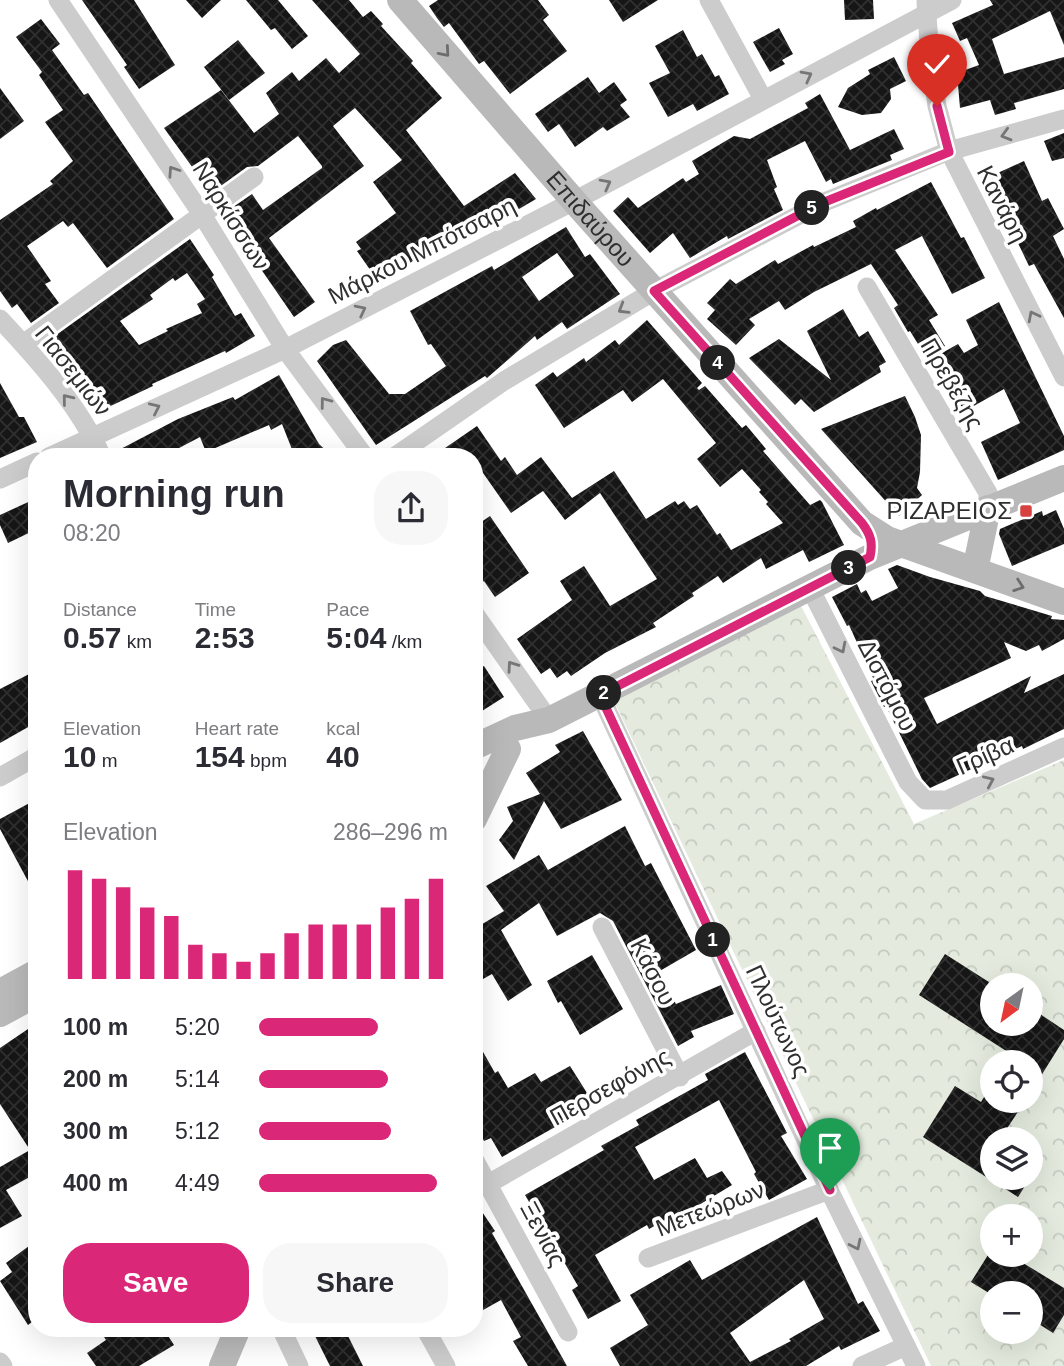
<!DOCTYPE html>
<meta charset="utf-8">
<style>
:root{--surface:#fff;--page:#f7f7f7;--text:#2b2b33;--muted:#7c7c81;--accent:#db2777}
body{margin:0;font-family:Arial,sans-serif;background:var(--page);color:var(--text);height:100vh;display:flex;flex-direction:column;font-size:26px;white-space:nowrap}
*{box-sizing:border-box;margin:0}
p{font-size:23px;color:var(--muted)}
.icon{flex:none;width:38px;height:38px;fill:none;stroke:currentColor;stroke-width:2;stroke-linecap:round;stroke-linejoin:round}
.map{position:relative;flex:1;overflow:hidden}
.drawer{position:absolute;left:28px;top:448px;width:455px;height:889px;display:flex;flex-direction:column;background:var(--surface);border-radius:28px;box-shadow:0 7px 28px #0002}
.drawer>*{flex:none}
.needle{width:46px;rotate:213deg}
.controls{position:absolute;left:980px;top:973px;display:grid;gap:14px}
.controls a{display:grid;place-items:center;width:63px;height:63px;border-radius:50%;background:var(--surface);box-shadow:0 7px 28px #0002;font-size:35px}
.pin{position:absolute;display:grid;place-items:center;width:60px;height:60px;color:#fff;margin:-72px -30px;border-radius:50% 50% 50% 0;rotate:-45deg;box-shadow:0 0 7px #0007}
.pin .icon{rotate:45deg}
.km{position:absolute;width:35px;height:35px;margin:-18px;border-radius:50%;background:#222;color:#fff;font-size:19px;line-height:35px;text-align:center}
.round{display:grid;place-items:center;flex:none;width:74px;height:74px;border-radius:28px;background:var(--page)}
.summary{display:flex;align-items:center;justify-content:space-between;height:119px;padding:0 35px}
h1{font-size:38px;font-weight:800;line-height:52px}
.metrics{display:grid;grid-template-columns:repeat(3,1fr);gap:10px;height:119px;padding:7px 35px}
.metrics div{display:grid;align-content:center}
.metrics b{font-size:30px;font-weight:800}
.metrics small{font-size:19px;font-weight:400}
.metrics p{font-size:19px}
.chart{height:196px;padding:14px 35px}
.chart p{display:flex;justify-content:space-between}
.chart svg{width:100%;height:126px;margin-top:7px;stroke:var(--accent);stroke-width:6}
.action{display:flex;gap:14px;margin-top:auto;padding:14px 35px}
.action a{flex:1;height:80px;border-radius:28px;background:var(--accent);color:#fff;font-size:28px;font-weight:800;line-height:80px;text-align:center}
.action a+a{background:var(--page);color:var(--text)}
ul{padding:0 35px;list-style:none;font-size:23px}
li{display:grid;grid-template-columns:112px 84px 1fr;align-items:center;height:52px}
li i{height:18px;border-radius:9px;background:var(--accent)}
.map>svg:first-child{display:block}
.forest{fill:url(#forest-crowns);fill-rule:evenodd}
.building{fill:url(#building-cross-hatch);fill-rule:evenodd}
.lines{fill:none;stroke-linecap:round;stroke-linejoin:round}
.street{stroke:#ccc;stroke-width:19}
.secondary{stroke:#b9b9b9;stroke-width:26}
.oneway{stroke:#6d6d6d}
.oneway2{stroke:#767676}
.route-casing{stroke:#fff;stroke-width:14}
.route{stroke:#db2777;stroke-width:9}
.poi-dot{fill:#d7413f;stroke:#fff;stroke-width:2.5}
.labels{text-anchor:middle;stroke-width:7;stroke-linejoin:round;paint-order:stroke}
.street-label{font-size:24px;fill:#2f2f2f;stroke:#fff}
.poi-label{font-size:24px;fill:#2f2f2f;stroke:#fff;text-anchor:end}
</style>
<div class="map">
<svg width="1064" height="1366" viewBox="0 0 1064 1366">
<defs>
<pattern id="forest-crowns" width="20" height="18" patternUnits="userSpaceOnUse" patternTransform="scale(1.75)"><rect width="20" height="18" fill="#e4ebde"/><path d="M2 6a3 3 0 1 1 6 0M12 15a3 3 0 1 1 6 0" fill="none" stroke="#c4cabf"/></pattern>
<pattern id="building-cross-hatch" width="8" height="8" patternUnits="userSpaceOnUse" patternTransform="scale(1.75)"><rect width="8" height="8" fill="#161616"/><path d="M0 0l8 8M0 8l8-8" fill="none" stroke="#303030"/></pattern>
</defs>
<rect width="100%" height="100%" fill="#fff"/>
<path class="forest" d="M799,602l115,222 150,-64v606h-133l-318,-667zM992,985h39v39h-39zM992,1062h39v39h-39zM992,1139h39v39h-39zM992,1216h39v39h-39zM992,1293h39v39h-39z"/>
<g class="building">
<path d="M82,0h52l41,65 -36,24 -15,-22 3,-2z"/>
<path d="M186,0h35l-19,18z"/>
<path d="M246,0h32l30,36 -16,13 -17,-21 -4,2z"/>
<path d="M312,0h37l14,17 8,-6 12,13 -2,2 32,35 -2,2 31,35 -36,32 58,76 51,-33 21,26 -29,17 -78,38 -2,-3 -47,33 -23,-33 4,-2 -5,-7 40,-29 -23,-31 29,-22 -47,-52 -22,18 31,40 -95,72 46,64 -21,15 -71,-103 29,-20 11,16 59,-42v-2l-24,-30 -40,30 -11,1 -36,26 -47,-65 57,-38 33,43 25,-19 -13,-21 26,-21 7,9 27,-23 13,15 21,-19z"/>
<path d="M438,0h100l11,15 -6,5 24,31 -57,43 -26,-33 -5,3 -30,-41 -5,4 -7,-9 -8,-12z"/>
<path d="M609,0h49l-35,22z"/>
<path d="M844,0h29l1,19 -29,1z"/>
<path d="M990,0h74v45l-14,-34 -58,28 12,35 60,-17v32l-50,14 2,6 -21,6 -5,-15 -30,8 -3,-35 22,-8 -12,-27 -7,3 -8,-18 41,-18z"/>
<path d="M41,19l19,25 -8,6 32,45 4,-2 86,126 -67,49 -34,-45 -5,4 -5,-6 -36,25 24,35 -6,3 14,19 -28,20 -14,-19 -5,4 -12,-17v-71l53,-36 -3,-3 23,-20 -28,-39 18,-12 -24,-35 3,-3 -26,-35z"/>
<path d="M779,28l14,26 -11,6 3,4 -15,8 -17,-30z"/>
<path d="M683,30l14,27 5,-3 13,23 4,-2 10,19 -32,17 -4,-7 -25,13 -19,-34 21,-10 -15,-27z"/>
<path d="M238,40l27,33 -36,27 -25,-33z"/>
<path d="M894,57l12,24 -16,8 1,10 -10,14 -19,2 -24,-8 10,-19 22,-14 -2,-4z"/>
<path d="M588,77l11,16 15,-11 13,18 -7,5 10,12 -23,14 -4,-4 -28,20 -16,-23 -11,8 -13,-18z"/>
<path d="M0,88l24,33 -24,18z"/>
<path d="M820,94l30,56 44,-21 10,20 -14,6 2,5 -59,24 -2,-5 -5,3 -21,-41 -38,19 10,27 -3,2 9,21 -55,29 -1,-3 -37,22 -17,-25 -23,20 -37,-42 15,-14 10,11 45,-30 3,4 13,-8 -7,-13 42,-25 16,3 58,-31 -3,-5z"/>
<path d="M1064,133v25l-12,3 -8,-20z"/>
<path d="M1024,161l18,40 6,-3 16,31 -11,7 11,23v59l-30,-54 -5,2 -36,-75 4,-2 -6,-13z"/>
<path d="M931,182l30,56 3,-1 21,41 -33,16 -30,-58 -27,14 43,65 -9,5 16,26 -19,11 -16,-26 -2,1 -14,-24 4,-3 -27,-41 -57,28 -29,18 -6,-9 -30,18 6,6 -19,20 -29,-26 8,-9 -8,-7 23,-24 6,5 39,-24 3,4 35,-19 1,2 42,-20 -3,-6 23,-13 1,2z"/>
<path d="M566,227l19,30 5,-3 30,40 -53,35 -5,-7 -25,18 -2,-4 -48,42 -2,-2 -109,69 -59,-84 16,-16 13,-5 43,54h16l41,-28 -15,-22 -3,1 -18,-34 82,-45 2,4zM557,253l17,23 -35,25 -17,-24z"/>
<path d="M190,239l24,36 -2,2 23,39 6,-3 14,23 -29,17 -1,-2 -73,33 1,2 -51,24 -5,-10 -4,2 -13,-28 -5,4 -30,-35zM187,273l18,26 -8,5 5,9 -36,16 2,2 -29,14 -19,-24 33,-22 -3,-4 23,-17 2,3z"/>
<path d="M999,302l65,134v14l-66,30 -17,-38 39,-19 -16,-34 -41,23 -12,-20 10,-6 -19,-33 16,-9 6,9 14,-8 -12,-25z"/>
<path d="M843,309l16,28 9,-6 18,31 -7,4 2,6 -67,40 -13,-13 -6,6 -46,-47 30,-19 52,41 -24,-49z"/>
<path d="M647,320l55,63 -5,5 2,2 6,-4 37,42 4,-3 20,24 -3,2 47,54 10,-5 2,2 22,43 -35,17 -6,-12 -37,19 -5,-11 -38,25 -5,-7 -26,17 2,3 -41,27 3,4 -51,26 -34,23 -4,-5 -10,7 -7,-10 -9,6 -24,-35 55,-39 -12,-19 24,-15 26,40 47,-27 -57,-86 -35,27 -22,-29 -32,22 -37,-53v-3h-42l45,-31 24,35 4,-4 12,18 24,-18 31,41 42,-27 32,48 29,-18 3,4 6,-4 6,8 7,-4 20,30 3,-2 11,17 52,-27 -17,-19 2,-2 -9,-10 2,-2 -19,-21 -22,18 -23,-28 19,-16 -53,-64 -31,23 -9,-12 -59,38 -29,-43 18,-13 4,5 27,-19 2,4 29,-22 4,5z"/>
<path d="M279,375l40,69 14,13h-38l-13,-33 -11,6 -2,-5 -63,27 -6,-15 -38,20h-48l-1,-4 65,-34 55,-22 2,3z"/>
<path d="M0,383l19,34h5l13,25 -37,16z"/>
<path d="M905,396l10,21 6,18 -1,37 -3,16 5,7 -23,21 -78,-87z"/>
<path d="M37,498v31l-29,14 -8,-18v-10z"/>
<path d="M1056,510l8,19v15l-52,22 -13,-32 1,-5 42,-18 1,5z"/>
<path d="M490,516l39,57 -34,24 -11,-16 -4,3 -6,-7v-50z"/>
<path d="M897,565l33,12 50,14 5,5 67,20 -1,3 13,1v19l-22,12 -3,-6 -13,6 -22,-9 7,16 -87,40 13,26 94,-48 -7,17 40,-19v55l-41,20 -1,-3 -92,42 -8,-9 -36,-73 -2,1 -13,-26 3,-1 -25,-55 -2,1 -15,-29 25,-13 4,9 5,-3 6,11 26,-13 -10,-19z"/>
<path d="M484,666l20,31 -22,14 -8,-12v-28z"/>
<path d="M37,670v52l-37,21v-54z"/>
<path d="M583,731l39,69 -61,29 -17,-28 -30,59 -15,-20 14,-19 -6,-14 33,-13 -14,-21 34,-21 -5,-7z"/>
<path d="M37,799v99l-37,-69v-10z"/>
<path d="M625,826l20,40 6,-3 45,87 -38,22 18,32 45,-19 13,29 -43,17 3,6 -16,9 -65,-125 -13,-8 -43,23 -18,-33 -38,27 31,55 -24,16 -16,-27 -18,10v-55l30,-18 -18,-25 53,-31 9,15z"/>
<path d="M945,954l47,30v40h39v-16l33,22v9l-33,53v-30h-25l5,-8 -92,-59z"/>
<path d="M592,955l31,54 -43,26 -19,-34 -3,2 -11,-22z"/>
<path d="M31,1027l6,9v137l-31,17 16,26 -22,12v-61l30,-17 -30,-46v-56z"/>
<path d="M474,1036l21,37 3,-2 10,17 27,-15 6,9 29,-16 24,38 -32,16 2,2 -62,35 -11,-19 -7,3 -10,-17z"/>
<path d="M745,1052l42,81 -6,3 26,43 -38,21 -15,-26 2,-2 -37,-72 -84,47 19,33 41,-22 12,20 15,-7 10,14 -48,29 -2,-3 -33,18 -2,-4 -52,30 26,46 -33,18 -16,-29 6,-4 -53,-91 79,-45 -3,-4 38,-21 -3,-5 72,-40 -3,-6z"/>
<path d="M992,1084v17h33l-25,38h-8v39h38l-12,19 -95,-60 32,-51 26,16z"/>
<path d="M474,1200l21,31 -3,2 75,133h-39l-15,-25 8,-4 -20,-37 -27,15z"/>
<path d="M817,1217l41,87 5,-3 17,30 -39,19 -2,-4 -33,20h-186l-10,-18 38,-23 -18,-30 60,-35 12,20zM804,1280l20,39 -35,20 2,2 -41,21 -20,-29z"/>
<path d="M37,1240v78l-9,7 -28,-44 12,-9 -6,-9z"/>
<path d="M988,1255h22l54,33v27l-11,18 -22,-14v-26h-42l-18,-11z"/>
<path d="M98,1328h65l11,17 -35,21h-43l-9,-13 19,-13z"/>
<path d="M311,1328h33l19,38h-33z"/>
</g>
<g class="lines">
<g class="street">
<path d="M58,0l143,213 84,136 80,108"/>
<path d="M709,0l54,99"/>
<path d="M926,2l4,54 7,50 12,45 115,226"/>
<path d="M867,287l121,206v15"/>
<path d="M0,319c38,41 79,86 102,138"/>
<path d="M23,344l231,-167"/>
<path d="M49,457l236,-108 289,-148 378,-201"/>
<path d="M394,457l110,-76 150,-90 168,-88 127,-52 115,-32"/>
<path d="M0,479l37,-17"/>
<path d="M810,588l98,194 17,18h22l117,-53"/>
<path d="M474,613l75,107"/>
<path d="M600,695l229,495 87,176"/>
<path d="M0,777l37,-21"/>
<path d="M602,927l78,150"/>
<path d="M474,1159l94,173"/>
<path d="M488,1184l268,-153"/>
<path d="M648,1258l181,-68"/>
<path d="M281,1328l18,38"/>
<path d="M425,1328l21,38"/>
<path d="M0,1362l3,4"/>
<path d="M862,1366l44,-20"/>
</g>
<g class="secondary">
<path id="s1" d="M400,0l174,201 288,322 25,16 177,63"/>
<path d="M975,570l13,-62"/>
<path d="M474,747l41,-19 34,-8 321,-163 194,-79"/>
<path d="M474,819l34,-70"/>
<path d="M0,992l37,-20"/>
<path d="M0,1014l37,-20"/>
<path d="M222,1366l16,-38"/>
</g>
</g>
<defs><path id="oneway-chevron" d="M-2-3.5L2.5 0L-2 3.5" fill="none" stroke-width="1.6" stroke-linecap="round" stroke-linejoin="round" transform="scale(1.75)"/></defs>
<g class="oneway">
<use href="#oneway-chevron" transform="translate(445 52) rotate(49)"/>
<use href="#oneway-chevron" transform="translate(1019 586) rotate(19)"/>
</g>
<g class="oneway2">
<use href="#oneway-chevron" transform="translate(807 76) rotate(-28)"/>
<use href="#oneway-chevron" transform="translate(1006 135) rotate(164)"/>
<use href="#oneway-chevron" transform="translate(173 171) rotate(-124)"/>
<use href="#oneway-chevron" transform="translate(606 184) rotate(-28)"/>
<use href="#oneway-chevron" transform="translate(623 309) rotate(149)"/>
<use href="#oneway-chevron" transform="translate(361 310) rotate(-27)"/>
<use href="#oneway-chevron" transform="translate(1033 316) rotate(-117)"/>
<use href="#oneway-chevron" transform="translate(67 399) rotate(-129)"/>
<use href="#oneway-chevron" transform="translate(325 402) rotate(-127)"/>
<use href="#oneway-chevron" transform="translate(155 408) rotate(-25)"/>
<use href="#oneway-chevron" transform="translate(841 648) rotate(63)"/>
<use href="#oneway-chevron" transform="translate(512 666) rotate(-125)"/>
<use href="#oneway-chevron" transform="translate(989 781) rotate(-24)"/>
<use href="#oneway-chevron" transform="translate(856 1245) rotate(64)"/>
</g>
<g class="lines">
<defs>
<path id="route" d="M830,1190l-230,-495 270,-138c3,-14 1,-22 -8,-34l-208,-232 168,-88 127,-51 -12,-46"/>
</defs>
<use href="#route" class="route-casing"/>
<use href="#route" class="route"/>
</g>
<rect class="poi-dot" x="1019" y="504" width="14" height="14" rx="3.5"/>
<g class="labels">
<g class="street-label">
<text transform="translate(1002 204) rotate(63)" y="8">Κανάρη</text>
<text transform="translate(231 216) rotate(58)" y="8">Ναρκίσσων</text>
<text dy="8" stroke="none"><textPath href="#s1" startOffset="290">Επιδαύρου</textPath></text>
<text transform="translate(422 251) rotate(-27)" y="8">Μάρκου Μπότσαρη</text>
<text transform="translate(73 371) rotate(52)" y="8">Γιασεμιών</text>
<text transform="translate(952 384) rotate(60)" y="8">Πρεβέζης</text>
<text transform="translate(887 685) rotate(63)" y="8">Διστόμου</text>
<text transform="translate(985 756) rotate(-24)" y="8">Γρίβα</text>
<text transform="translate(653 972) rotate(63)" y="8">Κάσου</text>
<text transform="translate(778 1021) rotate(65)" y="8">Πλούτωνος</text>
<text transform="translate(610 1087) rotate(-29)" y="8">Περσεφόνης</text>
<text transform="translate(710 1209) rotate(-21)" y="8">Μετεώρων</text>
<text transform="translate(543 1234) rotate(62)" y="8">Ξενίας</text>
</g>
<g class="poi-label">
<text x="1012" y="519">ΡΙΖΑΡΕΙΟΣ</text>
</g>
</g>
</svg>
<div class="controls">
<a><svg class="needle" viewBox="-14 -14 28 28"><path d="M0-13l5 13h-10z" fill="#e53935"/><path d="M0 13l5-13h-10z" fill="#7c7c81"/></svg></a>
<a><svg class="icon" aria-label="locate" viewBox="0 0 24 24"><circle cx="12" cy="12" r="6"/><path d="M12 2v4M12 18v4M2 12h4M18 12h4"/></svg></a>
<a><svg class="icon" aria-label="layers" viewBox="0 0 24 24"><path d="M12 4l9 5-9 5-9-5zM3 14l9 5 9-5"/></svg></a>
<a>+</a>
<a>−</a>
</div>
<div class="pin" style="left:830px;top:1190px;background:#1e9e55"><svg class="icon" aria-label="arrive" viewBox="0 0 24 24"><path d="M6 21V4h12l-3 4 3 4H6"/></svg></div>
<div class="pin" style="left:937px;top:106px;background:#d93025"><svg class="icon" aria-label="check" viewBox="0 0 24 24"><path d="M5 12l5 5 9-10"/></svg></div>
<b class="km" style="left:713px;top:940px">1</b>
<b class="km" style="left:604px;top:693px">2</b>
<b class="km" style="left:849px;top:568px">3</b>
<b class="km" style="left:718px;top:363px">4</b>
<b class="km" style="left:812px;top:208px">5</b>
<section class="drawer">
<div class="summary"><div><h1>Morning run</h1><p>08:20</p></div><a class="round"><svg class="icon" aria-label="share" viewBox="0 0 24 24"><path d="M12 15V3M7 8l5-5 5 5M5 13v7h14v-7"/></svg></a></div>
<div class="metrics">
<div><p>Distance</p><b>0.57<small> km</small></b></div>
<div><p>Time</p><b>2:53</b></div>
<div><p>Pace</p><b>5:04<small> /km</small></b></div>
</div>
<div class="metrics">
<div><p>Elevation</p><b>10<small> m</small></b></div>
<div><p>Heart rate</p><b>154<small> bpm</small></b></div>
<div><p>kcal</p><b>40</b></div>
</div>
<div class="chart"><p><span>Elevation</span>286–296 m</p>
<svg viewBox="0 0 160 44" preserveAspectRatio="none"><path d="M5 44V6M15 44V9M25 44V12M35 44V19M45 44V22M55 44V32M65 44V35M75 44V38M85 44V35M95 44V28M105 44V25M115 44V25M125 44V25M135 44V19M145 44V16M155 44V9"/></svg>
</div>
<ul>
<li><b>100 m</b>5:20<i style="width:63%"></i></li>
<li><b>200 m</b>5:14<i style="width:68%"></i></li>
<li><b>300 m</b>5:12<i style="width:70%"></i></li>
<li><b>400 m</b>4:49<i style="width:94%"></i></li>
</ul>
<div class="action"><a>Save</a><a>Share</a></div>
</section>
</div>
